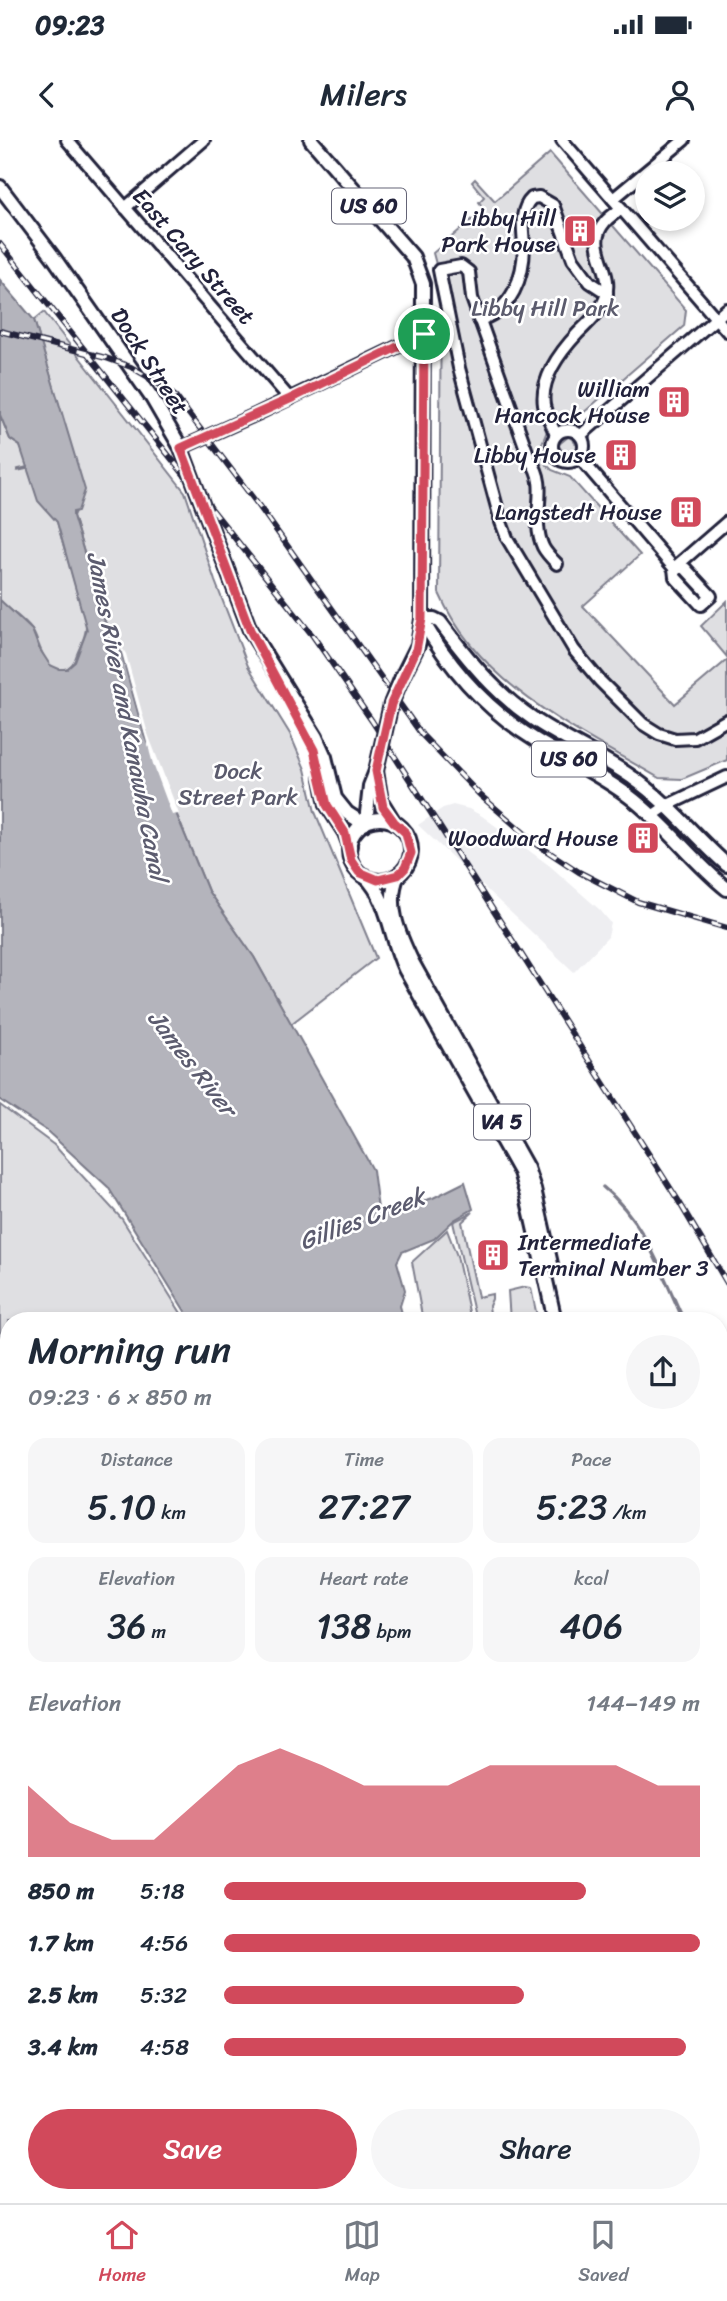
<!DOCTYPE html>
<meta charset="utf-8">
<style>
:root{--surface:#fff;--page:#f6f6f7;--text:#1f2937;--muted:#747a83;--line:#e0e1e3;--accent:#d1495b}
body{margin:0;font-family:Sriracha,sans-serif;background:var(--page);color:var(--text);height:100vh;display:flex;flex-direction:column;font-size:26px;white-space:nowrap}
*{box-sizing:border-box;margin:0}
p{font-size:23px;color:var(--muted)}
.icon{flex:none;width:38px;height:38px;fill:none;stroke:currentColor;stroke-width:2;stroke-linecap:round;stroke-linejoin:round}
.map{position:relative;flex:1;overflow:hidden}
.side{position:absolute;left:0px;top:1172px;width:728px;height:891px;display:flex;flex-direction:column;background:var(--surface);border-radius:28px 28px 0 0;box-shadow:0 4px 10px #0003}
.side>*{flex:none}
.buttons{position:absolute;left:635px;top:21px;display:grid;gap:14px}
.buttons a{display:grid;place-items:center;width:70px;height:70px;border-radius:50%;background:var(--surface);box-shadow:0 4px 10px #0003;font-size:35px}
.pin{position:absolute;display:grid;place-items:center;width:60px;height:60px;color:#fff;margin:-30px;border:4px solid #fff;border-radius:50%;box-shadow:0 2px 7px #0007}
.round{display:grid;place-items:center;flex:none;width:74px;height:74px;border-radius:37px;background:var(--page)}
.head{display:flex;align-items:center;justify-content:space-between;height:119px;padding:0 28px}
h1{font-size:38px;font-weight:600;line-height:52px}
.stats{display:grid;grid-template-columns:repeat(3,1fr);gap:10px;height:119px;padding:7px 28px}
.stats div{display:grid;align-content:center;border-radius:18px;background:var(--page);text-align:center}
.stats b{font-size:35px;font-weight:600}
.stats small{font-size:19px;font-weight:400}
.stats p{font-size:19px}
.chart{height:196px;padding:14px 28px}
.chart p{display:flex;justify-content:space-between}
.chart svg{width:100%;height:126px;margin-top:7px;fill:var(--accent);opacity:.7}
.primary-button{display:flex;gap:14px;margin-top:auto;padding:14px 28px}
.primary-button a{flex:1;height:80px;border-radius:42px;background:var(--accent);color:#fff;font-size:28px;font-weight:600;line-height:80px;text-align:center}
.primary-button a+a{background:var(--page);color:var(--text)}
ul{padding:0 28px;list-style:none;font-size:23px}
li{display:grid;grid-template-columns:112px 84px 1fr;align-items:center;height:52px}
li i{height:18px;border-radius:9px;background:var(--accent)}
.status{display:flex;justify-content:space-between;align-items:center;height:49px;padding:0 35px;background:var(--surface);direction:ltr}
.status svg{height:19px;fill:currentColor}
header{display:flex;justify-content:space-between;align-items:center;height:91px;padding:0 28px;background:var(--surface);font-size:32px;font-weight:600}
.dock{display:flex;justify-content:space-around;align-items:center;height:98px;border-top:2px solid var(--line);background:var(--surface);font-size:19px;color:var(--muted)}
.dock a{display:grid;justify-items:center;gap:4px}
.dock .selected{color:var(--accent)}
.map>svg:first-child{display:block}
.built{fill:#eeeef1}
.green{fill:#dfdfe2;stroke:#80808e;stroke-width:2}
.water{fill:#b4b4bc;stroke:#7a7a88;stroke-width:2}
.pier{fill:#fff}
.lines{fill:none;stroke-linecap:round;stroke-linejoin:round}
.stream{stroke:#7a7a88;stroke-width:3.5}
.minor-casing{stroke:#22223b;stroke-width:16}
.major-casing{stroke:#22223b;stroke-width:18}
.minor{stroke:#fff;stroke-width:10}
.major{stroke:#fff;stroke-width:12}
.rail-casing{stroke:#22223b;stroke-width:6}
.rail{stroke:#fff;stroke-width:3.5;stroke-dasharray:10;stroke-linecap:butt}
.major-bridge-casing{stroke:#22223b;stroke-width:18;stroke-linecap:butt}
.major-bridge{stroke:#fff;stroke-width:12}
.route-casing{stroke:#fff;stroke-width:14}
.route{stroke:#d1495b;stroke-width:9}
.labels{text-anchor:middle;stroke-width:5;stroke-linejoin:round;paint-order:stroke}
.shield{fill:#fff;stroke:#646476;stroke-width:2}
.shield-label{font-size:21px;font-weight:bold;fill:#22223b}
.poi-label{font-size:23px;fill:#22223b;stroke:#fff;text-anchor:end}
.street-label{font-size:23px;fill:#22223b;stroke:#fff}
.park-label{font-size:23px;fill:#5b5b6d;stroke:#fff}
.water-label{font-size:24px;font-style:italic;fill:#5c5c6f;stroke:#fff}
</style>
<div class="status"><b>09:23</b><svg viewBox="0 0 49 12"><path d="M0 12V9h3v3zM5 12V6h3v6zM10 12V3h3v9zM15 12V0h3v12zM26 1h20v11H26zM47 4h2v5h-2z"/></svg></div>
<header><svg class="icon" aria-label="back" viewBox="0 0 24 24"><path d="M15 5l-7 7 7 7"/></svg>Milers<svg class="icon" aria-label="person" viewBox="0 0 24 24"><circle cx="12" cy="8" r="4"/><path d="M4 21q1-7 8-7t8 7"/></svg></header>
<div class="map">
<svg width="727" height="2063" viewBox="0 0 727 2063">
<rect width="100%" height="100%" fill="#fff"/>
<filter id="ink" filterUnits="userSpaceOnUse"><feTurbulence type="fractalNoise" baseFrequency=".0143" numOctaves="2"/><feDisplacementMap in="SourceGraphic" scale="14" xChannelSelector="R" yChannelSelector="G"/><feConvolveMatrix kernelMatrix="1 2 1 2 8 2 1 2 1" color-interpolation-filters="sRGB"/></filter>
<g filter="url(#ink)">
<path class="built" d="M453,665l16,4 13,7 68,50 50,44 11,13 -3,14 -34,35 -156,-147 25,-17z"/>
<g class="green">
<path d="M550,13l136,157 -2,16 -102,88c-10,7 -22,5 -33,12l-8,20 4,17 7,7 18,7 70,78 -57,51 92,98 52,-44v100l-45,19 -23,-1c-82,-48 -180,-93 -220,-185l2,-310 -8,-30 51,-44 -5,-7 5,-5 -12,-15 3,-3 20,22z"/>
<path d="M44,172l141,180 30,89 33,85 42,68 15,35 10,43 61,146 -85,66 -37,-67 -46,-66 -64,-156 -22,-80 -17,-33 -32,-106 11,-26 -50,-170z"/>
<path d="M0,275l10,24 10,7 37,76 29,101c1,11 -5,21 -9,31 -2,7 -5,14 -13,15 -21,4 -24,-28 -32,-39 -8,-11 -23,-20 -32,-30z"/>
<path d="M569,296l10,11 -12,10 -9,-12z"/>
<path d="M727,461v56l-26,-31z"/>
<path d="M0,965l54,40 68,74 64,102h-177v873l141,1 -1,8h-149z"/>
<path d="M473,1072l-11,10 16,75 14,-3v5l-3,7 2,15h-15l-23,-99z"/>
<path d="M447,1090l10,26 14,65h-48l-11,-59z"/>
<path d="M525,1147l6,1 7,33h-28l-2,-30z"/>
</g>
<g class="water">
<path d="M0,140l34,40 51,170 -7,21 -5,1v4l32,106 17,33 22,80 64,156 46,66 119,213 5,39 7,3 48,-14 32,-16 8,27 -19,11 -20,19 -32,13 -5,10 8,28 -5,16 4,15h-213l-83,-134 -61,-56 -47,-31v-500l32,30 7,18 11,17 9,4h8l8,-7 12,-32 -30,-108 -19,-21 -18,-55 -10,-7 -10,-24z"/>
<path d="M151,2054h233v1l-1,7 -14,-1 -4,2h-216z"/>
</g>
<path class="pier" d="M121,509h2l3,5 22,80 31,80 -7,1 -19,-51z"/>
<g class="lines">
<g class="stream">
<path d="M18,330l9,-2"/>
<path d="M603,1047c42,34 59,87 81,134"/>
<path d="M719,1219l8,3"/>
</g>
<defs>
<g id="minor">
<path d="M67,0l223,259"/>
<path d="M562,0l165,191"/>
<path d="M613,59l71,-59"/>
<path d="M125,68l79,-68"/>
<path d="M479,180c33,-9 45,-43 45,-75 -1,-16 -5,-35 8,-47l7,-1 14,8 20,54 17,23 17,11"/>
<circle cx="568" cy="306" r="16"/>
<path d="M556,295c-4,-10 -10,-20 -12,-30 -4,-26 17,-54 34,-72 10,-10 22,-20 27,-34 11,-30 -22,-52 0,-77 4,-5 11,-9 16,-14"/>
<path d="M581,295l146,-126"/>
<path d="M181,308l76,-34 167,-80"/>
<path d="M580,318l94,110 1,9 26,28 10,-9 -26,-28h-11"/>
<path d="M557,424c-5,-5 -11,-11 -14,-17 -14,-31 8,-60 -13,-87l-58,-162 -3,-26 -8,-6 -22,4 20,98 42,154 6,16 67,112 26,31 43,43 16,10 16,5 20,-1 32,-18"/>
<path d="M674,428l53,-46"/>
<path d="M652,676l16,-11 59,-28"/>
<path d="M554,2063l2,-9"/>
</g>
<g id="major">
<path d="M311,0l102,117 10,27 -1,335 -4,26 -16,32"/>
<path d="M0,47l54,71 98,140 29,50 69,182 66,107 9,20 10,41 12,15 17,11"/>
<path d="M422,479h12l6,3c27,36 54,70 92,96 32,22 69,37 101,60 35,24 62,59 94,87"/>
<path d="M422,480c27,47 65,90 112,119 32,20 66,35 96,58 36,27 62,64 97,92"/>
<path d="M376,631l5,30 13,21"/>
<path d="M322,638l5,27 18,28 5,13"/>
<circle cx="380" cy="710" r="31"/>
<path d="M366,682l4,-36 6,-15 15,-67"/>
<path d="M398,735c-13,29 1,60 14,87l115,206 7,21 17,75"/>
<path d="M365,736c25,25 25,62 40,93l115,203 7,24 28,125"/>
<path d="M719,1477l8,1"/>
<path d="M718,2063c9,-73 7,-151 6,-225l-5,-20"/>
</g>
</defs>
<use href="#minor" class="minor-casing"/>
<use href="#major" class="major-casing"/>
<use href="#minor" class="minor"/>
<use href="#major" class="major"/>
<defs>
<g id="rail">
<path d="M0,104l313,392 59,85 114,178 192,301 49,83"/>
<path d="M0,191l106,27 25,9 24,14 21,16 83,109 163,229 58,60 58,50 41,27 59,30 89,26"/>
</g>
</defs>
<use href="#rail" class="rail-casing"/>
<use href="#rail" class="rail"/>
<defs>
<path id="major-bridge" d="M391,564l11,-27"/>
</defs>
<use href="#major-bridge" class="major-bridge-casing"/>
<use href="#major-bridge" class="major-bridge"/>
</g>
</g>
<g class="lines" filter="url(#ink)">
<defs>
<path id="route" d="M424,194l-2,285 -6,31 -25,54 -15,67 7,36 11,15 12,11 5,20 -6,15 -7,7 -20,5 -19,-8 -8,-12 -6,-27 -18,-28 -13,-55 -64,-120 -69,-182 109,-49z"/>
</defs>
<use href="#route" class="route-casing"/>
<use href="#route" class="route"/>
</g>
<defs>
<symbol id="building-square" viewBox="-11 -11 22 22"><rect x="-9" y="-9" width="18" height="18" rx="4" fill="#d1495b" stroke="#fff"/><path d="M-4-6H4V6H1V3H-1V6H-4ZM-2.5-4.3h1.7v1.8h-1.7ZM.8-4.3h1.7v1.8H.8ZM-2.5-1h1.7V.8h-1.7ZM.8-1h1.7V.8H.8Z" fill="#fff"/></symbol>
</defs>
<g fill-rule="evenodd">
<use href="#building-square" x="561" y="72" width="38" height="38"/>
<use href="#building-square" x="655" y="243" width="38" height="38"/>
<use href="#building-square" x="602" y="296" width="38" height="38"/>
<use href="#building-square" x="667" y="353" width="38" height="38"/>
<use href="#building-square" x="624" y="679" width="38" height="38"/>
<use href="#building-square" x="474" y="1096" width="38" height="38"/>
</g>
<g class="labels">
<g class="shield">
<rect x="332" y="48.5" width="74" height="35" rx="5"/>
<rect x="532" y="601.5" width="74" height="35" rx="5"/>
<rect x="474" y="964.5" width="56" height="35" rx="5"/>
</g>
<g class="shield-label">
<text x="369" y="73">US 60</text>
<text x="569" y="626">US 60</text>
<text x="502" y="989">VA 5</text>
</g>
<g class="poi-label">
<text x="556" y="86">Libby Hill<tspan x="556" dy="26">Park House</tspan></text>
<text x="650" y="257">William<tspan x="650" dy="26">Hancock House</tspan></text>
<text x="596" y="323">Libby House</text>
<text x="662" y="380">Langstedt House</text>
<text x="618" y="706">Woodward House</text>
<text x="518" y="1110" text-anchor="start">Intermediate<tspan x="518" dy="26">Terminal Number 3</tspan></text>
</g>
<g class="street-label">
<text transform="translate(194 116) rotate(49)" y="8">East Cary Street</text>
<text transform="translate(150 221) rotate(57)" y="8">Dock Street</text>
</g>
<g class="park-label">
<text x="545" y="176">Libby Hill Park</text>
<text x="238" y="639">Dock<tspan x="238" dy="26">Street Park</tspan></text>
</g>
<g class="water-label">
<text transform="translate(127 576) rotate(79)" y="8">James River and Kanawha Canal</text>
<text transform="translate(192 923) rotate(52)" y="8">James River</text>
<text transform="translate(362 1079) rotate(-21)" y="8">Gillies Creek</text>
</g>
</g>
</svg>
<div class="buttons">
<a><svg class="icon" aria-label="layers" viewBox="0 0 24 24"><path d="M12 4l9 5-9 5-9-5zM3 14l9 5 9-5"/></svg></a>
</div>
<div class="pin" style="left:424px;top:194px;background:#1e9e55"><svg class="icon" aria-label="arrive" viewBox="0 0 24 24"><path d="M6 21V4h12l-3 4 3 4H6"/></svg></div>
<section class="side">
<div class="head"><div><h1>Morning run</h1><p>09:23 · 6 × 850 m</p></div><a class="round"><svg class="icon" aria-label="share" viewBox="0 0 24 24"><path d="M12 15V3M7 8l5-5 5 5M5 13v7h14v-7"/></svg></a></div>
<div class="stats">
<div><p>Distance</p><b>5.10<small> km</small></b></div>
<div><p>Time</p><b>27:27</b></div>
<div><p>Pace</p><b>5:23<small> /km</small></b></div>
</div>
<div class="stats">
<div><p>Elevation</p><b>36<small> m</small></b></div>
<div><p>Heart rate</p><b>138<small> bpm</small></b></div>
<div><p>kcal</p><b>406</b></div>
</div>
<div class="chart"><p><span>Elevation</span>144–149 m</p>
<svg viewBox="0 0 160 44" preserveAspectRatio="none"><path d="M0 44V19L10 32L20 38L30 38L40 25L50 12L60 6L70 12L80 19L90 19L100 19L110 12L120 12L130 12L140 12L150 19L160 19V44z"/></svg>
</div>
<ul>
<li><b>850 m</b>5:18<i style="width:76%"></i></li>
<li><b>1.7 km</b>4:56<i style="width:100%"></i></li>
<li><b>2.5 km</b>5:32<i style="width:63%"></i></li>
<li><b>3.4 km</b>4:58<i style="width:97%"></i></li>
</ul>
<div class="primary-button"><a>Save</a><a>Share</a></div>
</section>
</div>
<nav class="dock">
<a class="selected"><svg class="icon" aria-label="home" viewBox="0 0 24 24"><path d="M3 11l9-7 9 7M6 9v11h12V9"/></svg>Home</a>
<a><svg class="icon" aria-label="map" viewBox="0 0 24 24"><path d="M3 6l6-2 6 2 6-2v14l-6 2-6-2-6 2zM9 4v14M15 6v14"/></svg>Map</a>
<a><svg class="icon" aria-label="saved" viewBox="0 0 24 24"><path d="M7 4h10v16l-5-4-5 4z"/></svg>Saved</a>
</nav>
